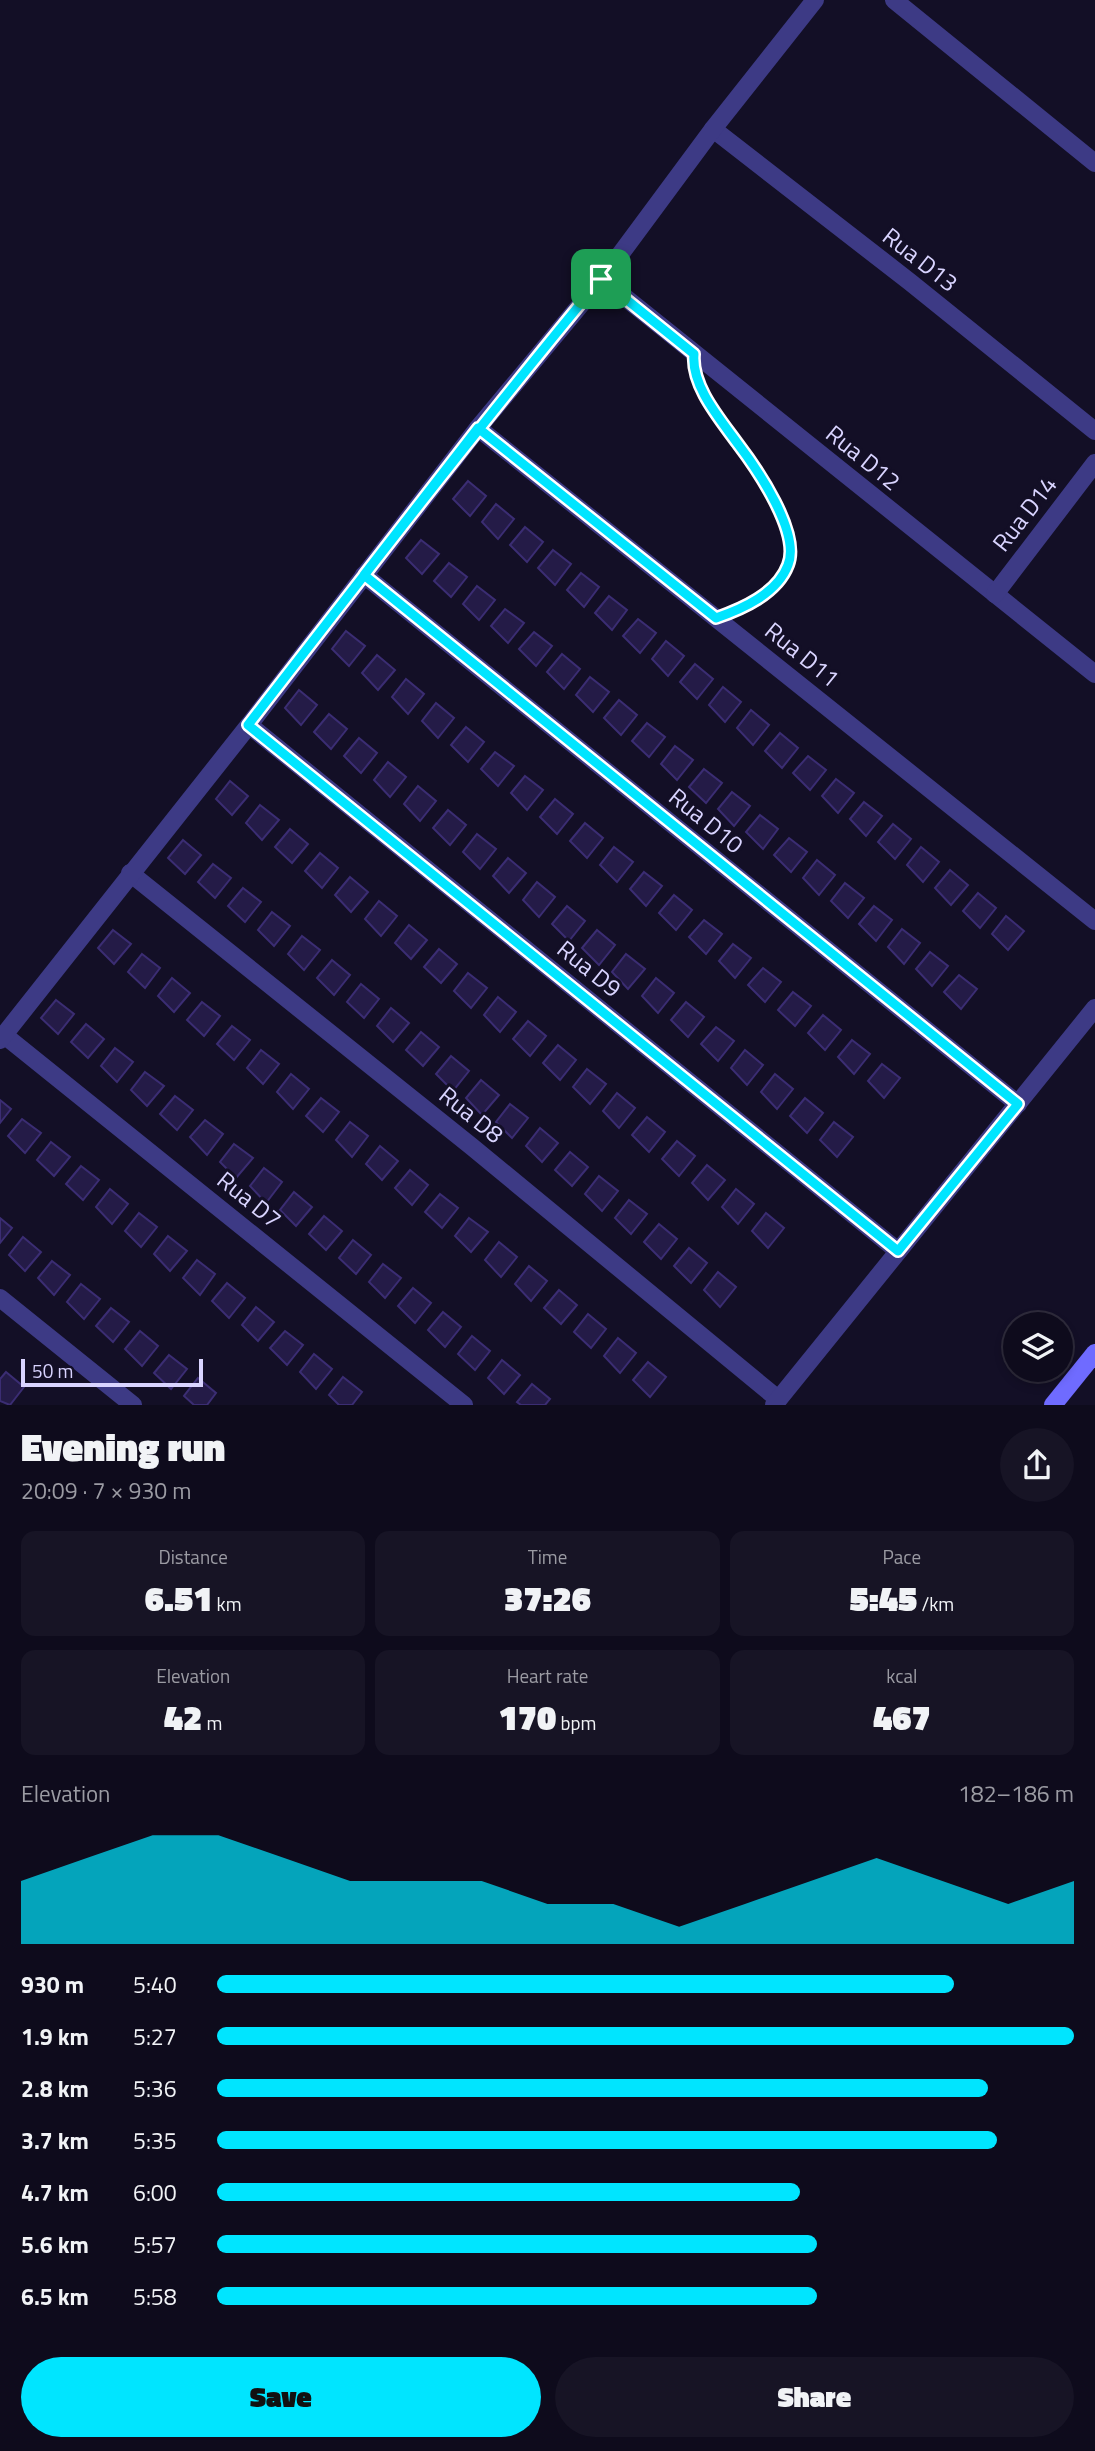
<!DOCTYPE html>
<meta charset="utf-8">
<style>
:root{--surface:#0e0b1c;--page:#171425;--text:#f1f3f6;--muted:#9b9ba3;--line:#2e2b3b;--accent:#00e5ff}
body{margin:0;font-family:"Titillium Web",sans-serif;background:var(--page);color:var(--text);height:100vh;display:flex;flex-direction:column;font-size:26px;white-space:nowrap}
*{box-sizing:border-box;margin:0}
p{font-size:23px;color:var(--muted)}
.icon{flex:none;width:38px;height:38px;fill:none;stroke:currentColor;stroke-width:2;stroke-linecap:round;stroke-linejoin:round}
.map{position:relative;height:1405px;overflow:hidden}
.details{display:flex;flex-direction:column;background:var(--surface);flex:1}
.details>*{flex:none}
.tools{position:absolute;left:1003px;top:1312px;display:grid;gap:14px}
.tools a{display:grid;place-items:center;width:70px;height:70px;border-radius:50%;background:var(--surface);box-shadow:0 4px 10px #0003,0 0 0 2px var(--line);font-size:35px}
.scale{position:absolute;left:21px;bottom:18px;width:182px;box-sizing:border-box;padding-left:7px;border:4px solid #d9d4ff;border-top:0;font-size:19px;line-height:24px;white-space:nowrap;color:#d9d4ff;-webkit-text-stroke:5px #130f26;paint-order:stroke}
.pin{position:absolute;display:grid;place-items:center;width:60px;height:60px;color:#fff;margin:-30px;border-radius:14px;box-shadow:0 4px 10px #0006}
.round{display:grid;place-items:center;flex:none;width:74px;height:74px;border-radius:37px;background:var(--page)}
.overview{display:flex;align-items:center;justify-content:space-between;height:119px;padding:0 21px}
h1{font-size:38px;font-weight:800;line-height:52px}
.metrics{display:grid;grid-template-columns:repeat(3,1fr);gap:10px;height:119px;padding:7px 21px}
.metrics div{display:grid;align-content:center;border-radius:14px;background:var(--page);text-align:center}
.metrics b{font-size:35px;font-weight:800}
.metrics small{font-size:19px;font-weight:400}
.metrics p{font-size:19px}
.chart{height:196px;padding:14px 21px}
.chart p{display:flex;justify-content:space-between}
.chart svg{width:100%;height:126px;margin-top:7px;fill:var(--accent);opacity:.7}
.button{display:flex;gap:14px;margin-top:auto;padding:14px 21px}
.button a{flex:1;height:80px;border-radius:42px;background:var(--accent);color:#111;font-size:28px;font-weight:800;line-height:80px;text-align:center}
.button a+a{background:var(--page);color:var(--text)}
ul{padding:0 21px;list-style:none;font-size:23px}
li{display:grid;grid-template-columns:112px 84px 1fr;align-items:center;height:52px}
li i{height:18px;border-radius:9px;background:var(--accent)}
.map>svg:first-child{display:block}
.building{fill:#241b47;stroke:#3b2d73;stroke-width:2}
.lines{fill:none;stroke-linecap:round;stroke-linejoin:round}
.path{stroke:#2fb8b0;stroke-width:4.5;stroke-dasharray:3.5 5;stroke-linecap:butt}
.street{stroke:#3d3a85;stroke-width:18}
.secondary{stroke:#6f6bff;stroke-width:18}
.route-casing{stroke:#fff;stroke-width:14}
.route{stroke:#00e5ff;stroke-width:9}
.labels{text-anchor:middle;stroke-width:6;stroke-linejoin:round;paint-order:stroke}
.street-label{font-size:24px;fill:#d9d4ff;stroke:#130f26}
</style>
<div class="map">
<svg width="1095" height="1405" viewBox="0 0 1095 1405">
<rect width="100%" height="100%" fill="#130f26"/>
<g class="building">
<path d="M468,481l18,15 -16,20 -17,-17z"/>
<path d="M496,504l18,15 -16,20 -16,-17z"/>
<path d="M525,527l18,15 -16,20 -17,-17z"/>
<path d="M421,540l18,14 -17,20 -16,-16z"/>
<path d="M553,550l18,14 -16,21 -17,-17z"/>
<path d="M449,563l18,14 -16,20 -17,-16z"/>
<path d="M581,573l18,14 -15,20 -17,-17z"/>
<path d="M477,586l18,14 -16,20 -16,-16z"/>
<path d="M609,596l18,14 -15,20 -17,-17z"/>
<path d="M505,609l19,14 -16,20 -17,-17z"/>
<path d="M638,619l18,14 -16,20 -17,-17z"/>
<path d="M346,631l19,15 -16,20 -17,-17z"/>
<path d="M534,632l18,14 -16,20 -17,-17z"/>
<path d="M666,641l18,15 -16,20 -16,-17z"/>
<path d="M562,654l18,15 -16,20 -17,-17z"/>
<path d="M377,655l18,15 -17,20 -16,-17z"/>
<path d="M695,664l18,15 -16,20 -17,-17z"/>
<path d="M590,677l19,15 -16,20 -17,-17z"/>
<path d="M406,679l18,15 -16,20 -16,-17z"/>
<path d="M723,687l18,15 -16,20 -16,-17z"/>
<path d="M299,690l18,15 -16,20 -16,-17z"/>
<path d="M619,700l18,15 -16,20 -17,-17z"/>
<path d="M436,703l18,15 -16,20 -16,-17z"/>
<path d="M751,710l18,15 -16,20 -16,-17z"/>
<path d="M329,714l18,15 -16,20 -17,-17z"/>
<path d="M647,723l18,14 -16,20 -17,-16z"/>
<path d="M466,727l18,15 -16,20 -17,-17z"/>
<path d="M780,733l18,15 -16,20 -17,-17z"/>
<path d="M359,738l18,15 -16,20 -17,-17z"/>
<path d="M675,746l18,14 -16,20 -16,-16z"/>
<path d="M495,752l19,14 -16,20 -17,-17z"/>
<path d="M808,756l18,14 -16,20 -17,-17z"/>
<path d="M388,762l18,15 -16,20 -16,-17z"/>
<path d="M704,769l18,14 -16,20 -17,-16z"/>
<path d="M525,776l18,14 -16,20 -16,-17z"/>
<path d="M836,779l18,14 -16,20 -16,-17z"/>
<path d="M230,781l18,15 -16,19 -16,-16z"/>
<path d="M418,786l18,15 -16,20 -16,-17z"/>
<path d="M732,792l18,14 -16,20 -16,-17z"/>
<path d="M555,799l18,15 -16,20 -17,-17z"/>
<path d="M864,802l18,14 -16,20 -16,-17z"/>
<path d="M260,805l19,15 -17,20 -16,-17z"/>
<path d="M448,810l18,15 -16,20 -17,-17z"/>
<path d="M760,815l18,14 -15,20 -17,-17z"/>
<path d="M585,823l18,15 -16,20 -17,-17z"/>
<path d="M893,824l18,15 -16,20 -17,-17z"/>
<path d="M290,829l18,15 -16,19 -17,-16z"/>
<path d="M477,834l19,15 -16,20 -17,-17z"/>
<path d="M789,838l18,14 -16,20 -17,-17z"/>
<path d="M183,840l18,15 -16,19 -17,-16z"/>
<path d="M614,847l19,15 -16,20 -17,-17z"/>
<path d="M921,847l18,15 -16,20 -16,-17z"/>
<path d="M320,853l18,15 -16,20 -17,-17z"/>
<path d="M508,858l18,15 -17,20 -16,-17z"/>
<path d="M817,860l18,15 -16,20 -16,-17z"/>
<path d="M213,864l18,14 -16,20 -17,-16z"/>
<path d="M950,870l18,15 -17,20 -16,-17z"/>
<path d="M644,872l18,14 -16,20 -16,-17z"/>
<path d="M350,877l18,15 -17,20 -16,-17z"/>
<path d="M537,882l18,15 -16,20 -16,-17z"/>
<path d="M845,883l19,15 -16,20 -17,-17z"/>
<path d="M243,888l18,14 -16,20 -17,-16z"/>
<path d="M978,893l18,15 -16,20 -17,-17z"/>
<path d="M674,895l18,15 -16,20 -17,-17z"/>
<path d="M379,901l18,15 -16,20 -16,-17z"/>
<path d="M567,906l18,15 -16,20 -17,-17z"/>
<path d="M874,906l18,14 -16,21 -17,-17z"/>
<path d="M272,912l18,14 -16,20 -16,-16z"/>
<path d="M1006,916l18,15 -16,19 -16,-16z"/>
<path d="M704,920l18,14 -16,20 -17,-17z"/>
<path d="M409,925l18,15 -16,19 -16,-16z"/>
<path d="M902,929l18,14 -16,21 -16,-17z"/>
<path d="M113,930l18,14 -17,20 -16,-16z"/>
<path d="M597,930l18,15 -16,20 -17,-17z"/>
<path d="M302,936l18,14 -16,20 -16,-16z"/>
<path d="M733,944l18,14 -16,20 -16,-17z"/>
<path d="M439,949l18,15 -16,19 -17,-16z"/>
<path d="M930,952l18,14 -16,20 -16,-17z"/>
<path d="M142,954l18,14 -15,20 -17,-16z"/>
<path d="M626,954l19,15 -17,20 -16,-17z"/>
<path d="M332,960l18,15 -16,20 -17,-17z"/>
<path d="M763,968l18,14 -16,20 -17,-17z"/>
<path d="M468,973l19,15 -16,20 -17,-17z"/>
<path d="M959,975l18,14 -16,20 -17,-17z"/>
<path d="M172,978l18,15 -16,19 -16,-16z"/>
<path d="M656,978l18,15 -16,20 -16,-17z"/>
<path d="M361,984l18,15 -15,19 -17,-16z"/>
<path d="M793,992l18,14 -16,20 -17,-16z"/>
<path d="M498,997l18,15 -16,20 -16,-17z"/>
<path d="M56,1000l18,14 -16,20 -17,-16z"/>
<path d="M202,1002l18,14 -16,20 -17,-16z"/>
<path d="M686,1002l18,15 -16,20 -17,-17z"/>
<path d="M391,1008l18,15 -16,19 -16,-16z"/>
<path d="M823,1015l18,15 -16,20 -17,-17z"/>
<path d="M528,1021l18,15 -16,20 -17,-17z"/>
<path d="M86,1024l18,15 -16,19 -17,-16z"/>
<path d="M232,1026l18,14 -16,20 -17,-16z"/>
<path d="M716,1027l18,14 -16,20 -17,-17z"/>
<path d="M421,1032l18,15 -16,19 -17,-16z"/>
<path d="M852,1040l18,14 -16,20 -16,-17z"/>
<path d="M558,1045l18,15 -16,20 -17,-17z"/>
<path d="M115,1048l18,14 -16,20 -16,-16z"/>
<path d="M261,1050l18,14 -16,20 -16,-16z"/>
<path d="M745,1050l18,15 -16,20 -16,-17z"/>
<path d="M451,1056l18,15 -16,20 -17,-17z"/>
<path d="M882,1064l18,14 -16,20 -16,-17z"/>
<path d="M587,1069l19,15 -16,20 -17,-17z"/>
<path d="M145,1072l19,14 -17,20 -16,-16z"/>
<path d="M291,1074l18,15 -16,20 -16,-17z"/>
<path d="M775,1074l18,15 -16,20 -16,-17z"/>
<path d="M481,1080l18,15 -17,20 -16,-17z"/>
<path d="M617,1093l18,15 -16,20 -16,-17z"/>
<path d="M175,1096l18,14 -16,20 -17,-16z"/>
<path d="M321,1098l18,14 -16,20 -17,-16z"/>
<path d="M805,1098l18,15 -16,20 -17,-17z"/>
<path d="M0,1100l11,9 -11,14z"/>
<path d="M510,1104l18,14 -16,20 -16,-16z"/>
<path d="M647,1117l18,15 -16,20 -17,-17z"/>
<path d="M22,1119l19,14 -16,20 -17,-17z"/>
<path d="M205,1120l18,14 -16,21 -17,-18z"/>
<path d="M350,1122l18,14 -16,21 -16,-17z"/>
<path d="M834,1122l19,15 -16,20 -17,-17z"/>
<path d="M540,1128l18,15 -16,19 -16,-16z"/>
<path d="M677,1141l18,15 -16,20 -17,-17z"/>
<path d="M51,1142l19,15 -16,19 -17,-16z"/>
<path d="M234,1144l19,14 -17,20 -16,-16z"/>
<path d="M380,1146l18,15 -16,19 -16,-16z"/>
<path d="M570,1152l18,15 -16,19 -17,-16z"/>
<path d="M707,1165l18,15 -17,20 -16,-17z"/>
<path d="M81,1166l18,14 -16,20 -17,-16z"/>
<path d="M264,1168l18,14 -16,21 -16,-17z"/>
<path d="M410,1170l18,15 -16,20 -17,-17z"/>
<path d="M599,1176l19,15 -16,20 -17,-17z"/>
<path d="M110,1189l18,15 -16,20 -16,-17z"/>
<path d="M736,1189l18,15 -16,20 -16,-17z"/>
<path d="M294,1192l18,15 -16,19 -16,-16z"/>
<path d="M440,1194l18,14 -16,20 -17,-16z"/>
<path d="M629,1200l18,14 -16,20 -16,-16z"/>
<path d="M139,1213l18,14 -16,20 -16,-16z"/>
<path d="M766,1213l18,15 -16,20 -16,-17z"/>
<path d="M324,1216l18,15 -16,19 -17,-16z"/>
<path d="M0,1218l12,10 -12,15z"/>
<path d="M469,1218l19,14 -17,20 -16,-16z"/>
<path d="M659,1224l18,15 -16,20 -17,-17z"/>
<path d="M168,1236l19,15 -17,20 -16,-17z"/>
<path d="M23,1237l18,15 -16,19 -16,-16z"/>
<path d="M353,1240l18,15 -15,19 -17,-16z"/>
<path d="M499,1242l18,15 -16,20 -16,-17z"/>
<path d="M689,1248l18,15 -16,20 -17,-17z"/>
<path d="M197,1260l18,14 -15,21 -17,-17z"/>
<path d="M52,1261l18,14 -16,20 -16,-17z"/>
<path d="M383,1264l18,14 -16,20 -16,-16z"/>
<path d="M529,1266l18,15 -16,20 -16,-17z"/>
<path d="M718,1272l18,15 -16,20 -16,-17z"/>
<path d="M227,1283l18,15 -16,20 -17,-17z"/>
<path d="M81,1284l19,15 -16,20 -17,-17z"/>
<path d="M413,1288l18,15 -16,20 -17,-17z"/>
<path d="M559,1290l18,15 -16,19 -17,-16z"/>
<path d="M256,1307l18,15 -16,19 -16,-16z"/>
<path d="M111,1308l18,14 -16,20 -17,-16z"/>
<path d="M443,1312l18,15 -16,20 -17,-17z"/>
<path d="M588,1314l18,15 -15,19 -17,-16z"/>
<path d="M140,1331l18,15 -16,20 -17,-17z"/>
<path d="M285,1331l18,14 -16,20 -17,-17z"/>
<path d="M472,1336l18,15 -15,19 -17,-16z"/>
<path d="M618,1338l18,15 -16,20 -16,-17z"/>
<path d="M314,1354l18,15 -16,20 -16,-17z"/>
<path d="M169,1355l18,14 -16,20 -17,-16z"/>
<path d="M502,1360l18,15 -16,19 -16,-16z"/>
<path d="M648,1362l18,15 -16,20 -17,-17z"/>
<path d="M6,1372l18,15 -14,18 -10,-4v-22z"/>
<path d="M343,1377l19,15 -10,13h-13l-10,-10z"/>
<path d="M198,1378l18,15 -9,12h-13l-10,-9z"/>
<path d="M532,1384l18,15 -5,6h-24l-4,-3z"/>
</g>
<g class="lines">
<path class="path" d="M700,385c23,38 105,137 88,180 -9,22 -33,35 -52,46"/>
<g class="street">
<path d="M894,0l201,163"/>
<path d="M713,129l197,153 185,149"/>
<path d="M602,279l493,395"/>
<path d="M478,428l617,493"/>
<path d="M364,575l654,529"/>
<path d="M995,594l100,-131"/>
<path d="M249,725l649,526"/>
<path d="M130,873l341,273 307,253"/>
<path d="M4,1035l460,370"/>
<path d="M0,1040l249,-315 229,-297 124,-149 111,-150 102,-129"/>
<path d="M0,1298l133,107"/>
<path d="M774,1405l321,-397"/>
</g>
<path class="secondary" d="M1053,1405l42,-52"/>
</g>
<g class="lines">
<defs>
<path id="route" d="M601,279c-121,146 -237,296 -353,446l650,526 120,-147 -654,-529 114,-147 238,190c26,-9 61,-24 72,-53 13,-32 -31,-96 -50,-121 -18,-25 -47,-58 -44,-90l-93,-75"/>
</defs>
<use href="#route" class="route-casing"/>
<use href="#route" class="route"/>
</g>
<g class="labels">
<g class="street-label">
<text transform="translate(920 260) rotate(38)" y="8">Rua D13</text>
<text transform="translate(863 458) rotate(39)" y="8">Rua D12</text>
<text transform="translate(1025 514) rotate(-52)" y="8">Rua D14</text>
<text transform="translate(802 655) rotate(39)" y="8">Rua D11</text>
<text transform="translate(706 821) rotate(39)" y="8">Rua D10</text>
<text transform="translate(589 969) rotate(39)" y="8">Rua D9</text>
<text transform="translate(471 1115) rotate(39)" y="8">Rua D8</text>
<text transform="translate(249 1200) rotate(39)" y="8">Rua D7</text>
</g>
</g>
</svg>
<div class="tools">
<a><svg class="icon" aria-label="layers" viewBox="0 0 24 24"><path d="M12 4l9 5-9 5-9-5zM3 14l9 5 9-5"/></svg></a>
</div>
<div class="scale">50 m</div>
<div class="pin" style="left:601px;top:279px;background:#1e9e55"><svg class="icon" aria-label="arrive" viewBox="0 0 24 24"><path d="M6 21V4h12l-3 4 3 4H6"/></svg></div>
</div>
<section class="details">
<div class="overview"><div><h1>Evening run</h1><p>20:09 · 7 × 930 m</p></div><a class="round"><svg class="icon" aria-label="share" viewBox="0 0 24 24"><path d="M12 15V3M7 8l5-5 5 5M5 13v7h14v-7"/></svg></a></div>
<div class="metrics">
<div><p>Distance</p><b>6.51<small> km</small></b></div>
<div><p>Time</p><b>37:26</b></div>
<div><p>Pace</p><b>5:45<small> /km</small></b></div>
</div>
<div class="metrics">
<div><p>Elevation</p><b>42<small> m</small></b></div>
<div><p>Heart rate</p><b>170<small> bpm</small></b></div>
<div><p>kcal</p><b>467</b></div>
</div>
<div class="chart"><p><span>Elevation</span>182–186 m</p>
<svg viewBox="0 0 160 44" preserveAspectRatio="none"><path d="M0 44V22L10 14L20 6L30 6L40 14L50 22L60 22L70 22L80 30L90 30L100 38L110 30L120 22L130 14L140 22L150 30L160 22V44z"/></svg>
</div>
<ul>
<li><b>930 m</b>5:40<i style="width:86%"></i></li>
<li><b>1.9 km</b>5:27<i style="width:100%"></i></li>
<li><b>2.8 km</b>5:36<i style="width:90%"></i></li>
<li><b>3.7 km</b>5:35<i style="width:91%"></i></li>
<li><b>4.7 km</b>6:00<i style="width:68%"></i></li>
<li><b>5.6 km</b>5:57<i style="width:70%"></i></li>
<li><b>6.5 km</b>5:58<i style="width:70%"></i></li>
</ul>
<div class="button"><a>Save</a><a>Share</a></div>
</section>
